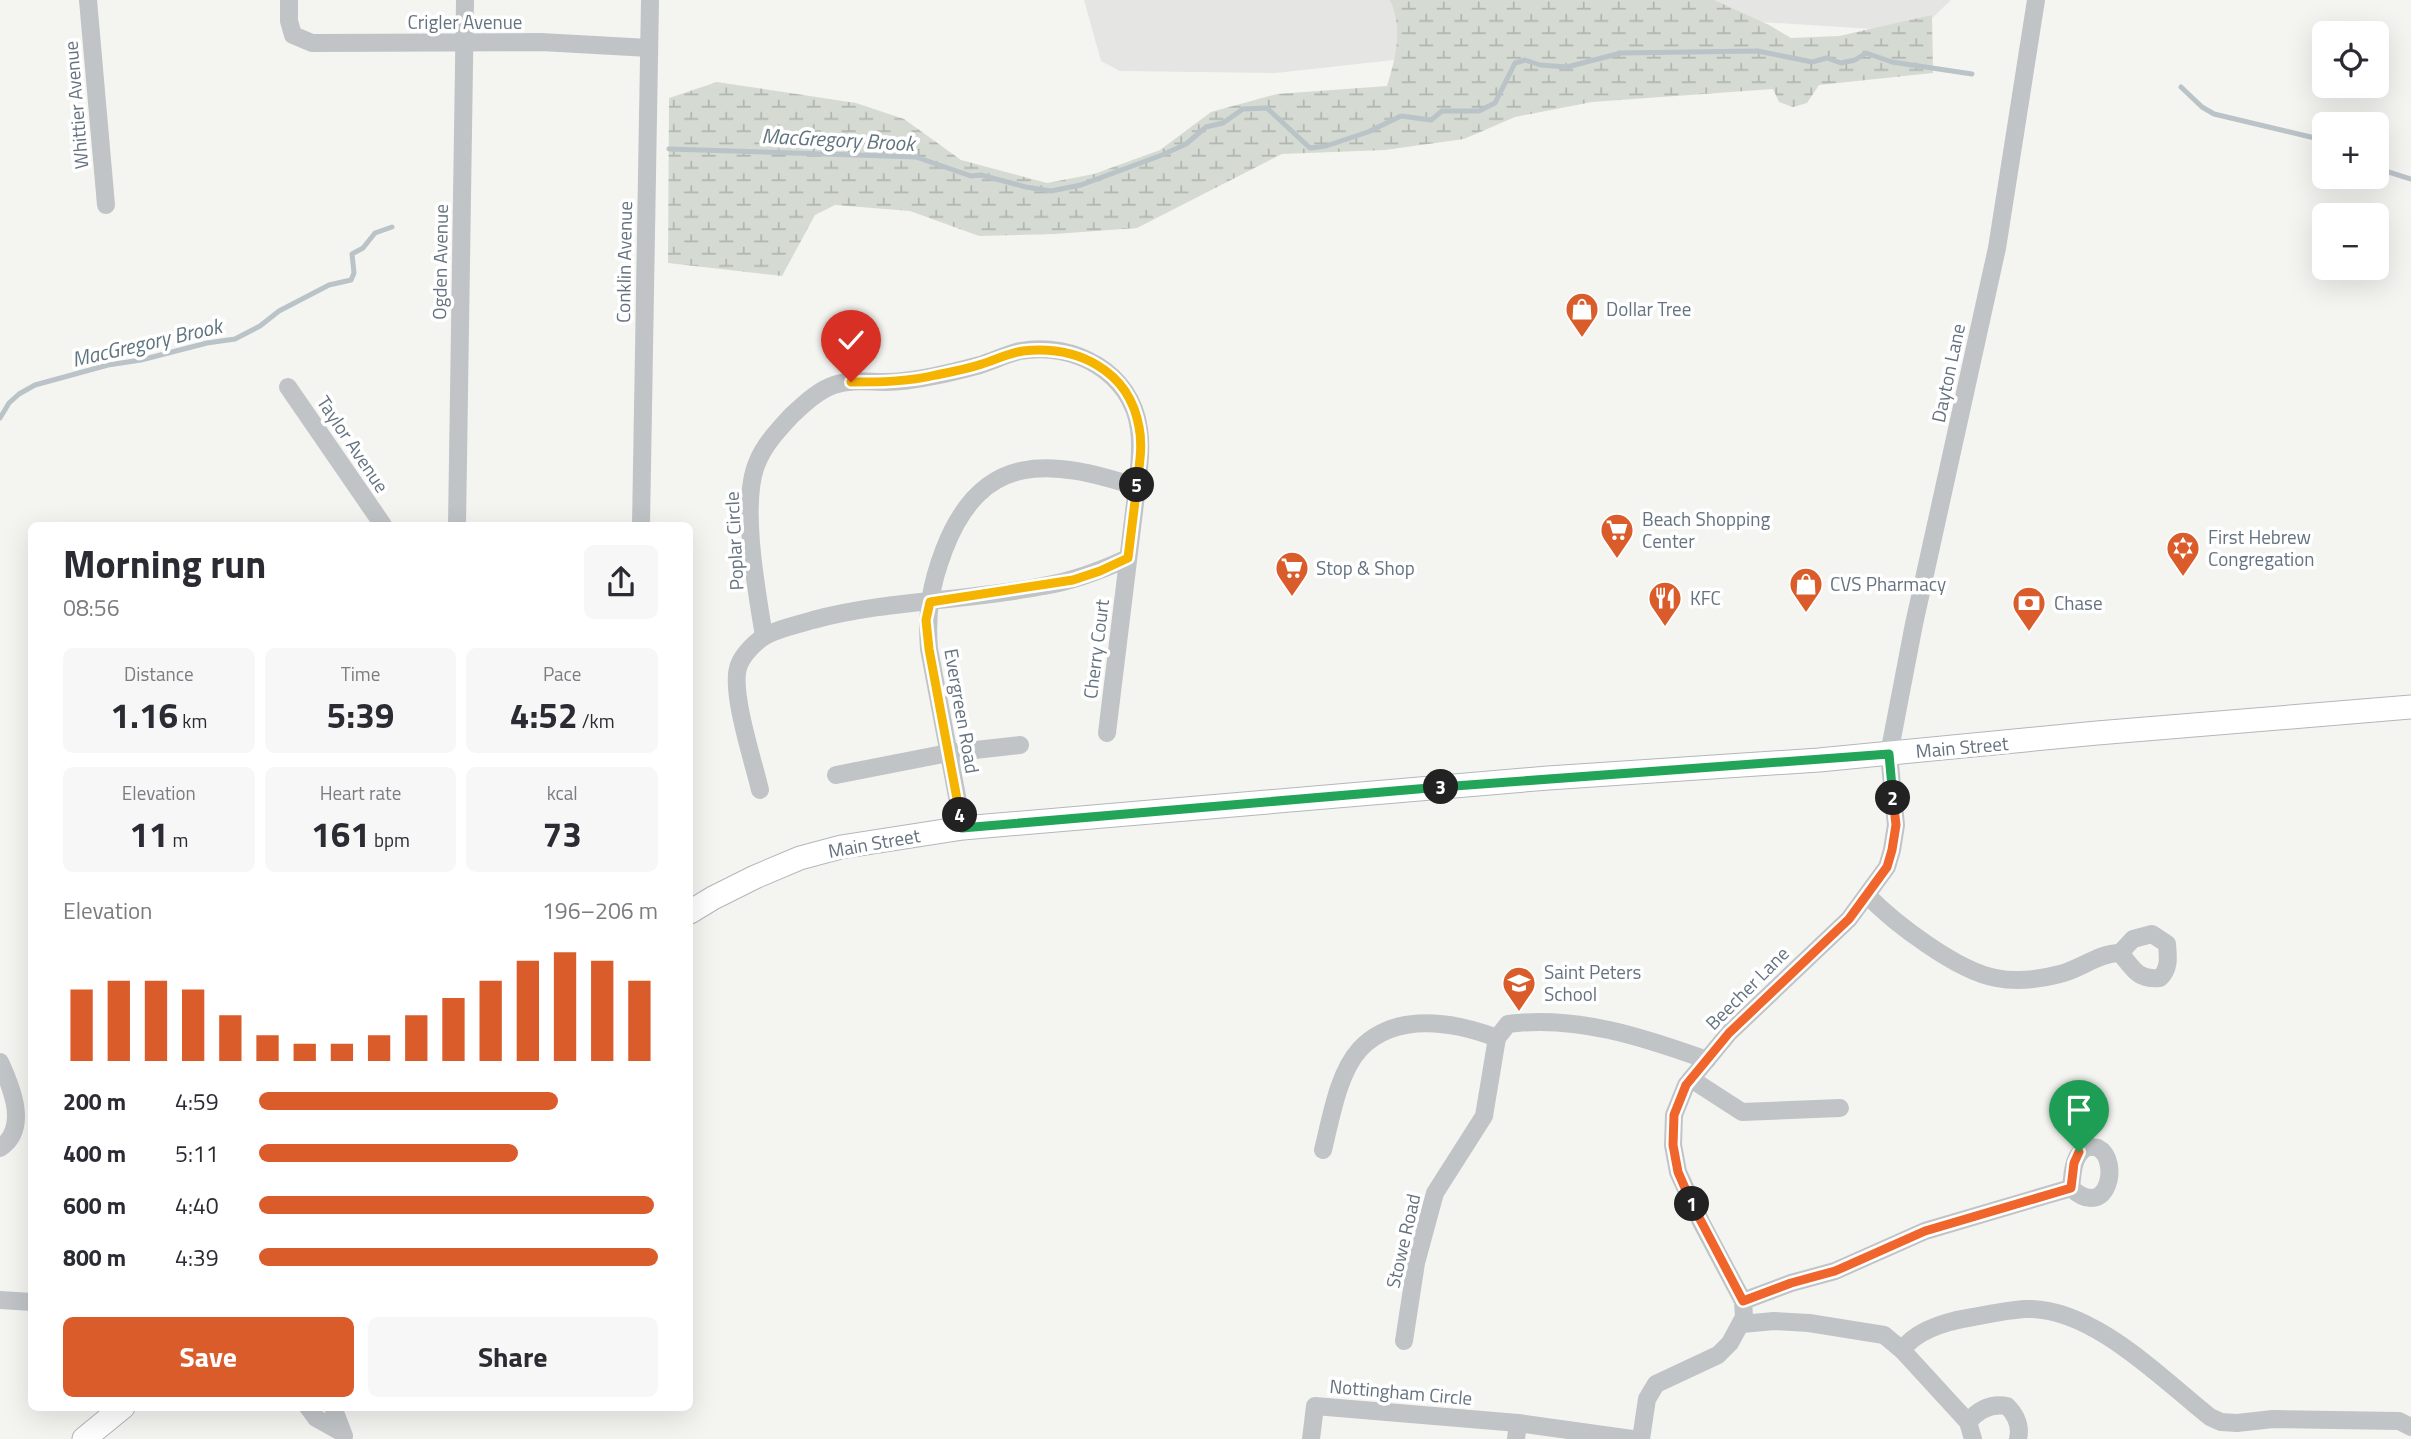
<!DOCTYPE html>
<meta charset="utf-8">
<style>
:root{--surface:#fff;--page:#f7f7f7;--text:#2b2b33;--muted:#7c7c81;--accent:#db5c2b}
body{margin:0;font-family:"Titillium Web",sans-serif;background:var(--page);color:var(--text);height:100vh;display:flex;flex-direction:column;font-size:26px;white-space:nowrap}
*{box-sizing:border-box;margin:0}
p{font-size:23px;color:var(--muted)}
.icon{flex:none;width:38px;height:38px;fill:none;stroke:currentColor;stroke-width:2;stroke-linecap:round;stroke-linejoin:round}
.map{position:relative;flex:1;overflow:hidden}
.sheet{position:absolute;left:28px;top:522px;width:665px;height:889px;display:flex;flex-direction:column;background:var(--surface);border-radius:10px;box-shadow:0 7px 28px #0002}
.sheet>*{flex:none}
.buttons{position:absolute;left:2312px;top:21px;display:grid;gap:14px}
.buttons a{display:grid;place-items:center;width:77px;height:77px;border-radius:10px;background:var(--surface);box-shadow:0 7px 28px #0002;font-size:35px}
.pin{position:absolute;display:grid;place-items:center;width:60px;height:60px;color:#fff;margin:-72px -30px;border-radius:50% 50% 50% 0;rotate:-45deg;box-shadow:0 0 7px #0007}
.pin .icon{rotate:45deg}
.km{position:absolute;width:35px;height:35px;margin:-18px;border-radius:50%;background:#222;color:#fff;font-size:19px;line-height:35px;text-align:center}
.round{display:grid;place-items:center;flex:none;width:74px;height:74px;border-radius:10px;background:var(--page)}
.headline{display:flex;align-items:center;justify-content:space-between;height:119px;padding:0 35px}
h1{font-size:38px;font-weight:700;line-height:52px}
.stats{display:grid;grid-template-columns:repeat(3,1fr);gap:10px;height:119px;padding:7px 35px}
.stats div{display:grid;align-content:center;border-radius:10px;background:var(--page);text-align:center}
.stats b{font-size:35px;font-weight:700}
.stats small{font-size:19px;font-weight:400}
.stats p{font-size:19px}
.chart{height:196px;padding:14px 35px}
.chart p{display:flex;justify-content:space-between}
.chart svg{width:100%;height:126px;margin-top:7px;stroke:var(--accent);stroke-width:6}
.action{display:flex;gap:14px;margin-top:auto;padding:14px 35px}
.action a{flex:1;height:80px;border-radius:10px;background:var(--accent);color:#fff;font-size:28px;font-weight:700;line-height:80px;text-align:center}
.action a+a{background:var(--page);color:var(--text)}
ul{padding:0 35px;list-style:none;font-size:23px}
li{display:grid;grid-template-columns:112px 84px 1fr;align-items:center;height:52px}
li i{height:18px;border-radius:9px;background:var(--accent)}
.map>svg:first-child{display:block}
.built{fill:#e5e6e4}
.wetland{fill:url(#wetland-marsh)}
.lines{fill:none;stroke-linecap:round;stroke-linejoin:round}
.stream{stroke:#bac3c8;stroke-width:5}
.major-casing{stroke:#b3b7bb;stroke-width:25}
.minor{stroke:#c0c4c7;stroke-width:18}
.major{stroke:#fff;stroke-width:23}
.split-1-casing{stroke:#fff;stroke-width:14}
.split-2-casing{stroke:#fff;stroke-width:14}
.split-3-casing{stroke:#fff;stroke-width:14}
.split-4-casing{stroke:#fff;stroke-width:14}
.split-5-casing{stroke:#fff;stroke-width:14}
.split-6-casing{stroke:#fff;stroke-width:14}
.split-1{stroke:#f0652b;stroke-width:9}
.split-2{stroke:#f0652b;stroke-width:9}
.split-3{stroke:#22a559;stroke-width:9}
.split-4{stroke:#22a559;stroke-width:9}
.split-5{stroke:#f5b400;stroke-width:9}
.split-6{stroke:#f5b400;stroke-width:9}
.labels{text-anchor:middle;stroke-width:7;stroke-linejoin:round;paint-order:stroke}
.street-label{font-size:19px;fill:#657381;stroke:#fff}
.poi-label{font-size:19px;fill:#657381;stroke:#fff;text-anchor:start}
.water-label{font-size:21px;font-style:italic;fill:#60757e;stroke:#fff}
</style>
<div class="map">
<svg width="2411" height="1439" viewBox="0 0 2411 1439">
<defs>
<pattern id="wetland-marsh" width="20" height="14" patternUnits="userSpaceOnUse" patternTransform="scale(1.75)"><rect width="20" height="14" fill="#d5dbd2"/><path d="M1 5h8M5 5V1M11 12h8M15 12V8" fill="none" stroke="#b0b6b0"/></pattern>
</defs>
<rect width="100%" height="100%" fill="#f4f5f1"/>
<path class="built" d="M1084,0h867l-33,32 -205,-13 -247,33 -190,21 -156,-2 -19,-10z"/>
<path class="wetland" d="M1390,0h324l55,25 22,13 48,-2 93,-21 1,58 -114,12 -12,18 -14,4 -14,-5 -6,-13 -181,13 -77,15 -51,22 -79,11 -103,4 -145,74 -82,6 -76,2 -69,-25 -75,-6 -20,10 -33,61 -114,-13 1,-165 48,-16 139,21 48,16 57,41 86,23 47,-9 66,-24 51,-38 66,-18 110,-8c9,-30 16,-56 3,-86z"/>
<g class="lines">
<g class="stream">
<path d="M2181,87l21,20 12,7 105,25 5,3"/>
<path d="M669,149l247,8 55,19 10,-1 45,12 25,4 30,-6 81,-30 24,-11 20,-17 17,-4 20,-14 24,-1 43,40 16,-2 42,-14 33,-16 30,4 11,-9h37l16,-8 20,-40 10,-3 15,5 27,2 54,-14 137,-2 54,11 15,-4 14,5 14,-3 11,-7 26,9 80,12"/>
<path d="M2376,168l35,11"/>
<path d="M0,418l9,-15 10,-9 16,-9 73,-20 33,-5 66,-17 28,-4 25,-13 19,-15 50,-26 22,-5 3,-7 -2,-19 11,-6 12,-15 17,-6"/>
</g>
<defs>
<g id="major">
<path d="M690,912l23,-14 42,-21 45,-19 41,-11 122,-19 585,-50 271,-18 278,-27 314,-26"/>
<path d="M84,1439l39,-32"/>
</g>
</defs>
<use href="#major" class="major-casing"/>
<g class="minor">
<path d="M88,0l18,205"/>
<path d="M289,0v21l4,14 19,8 229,-1 108,6"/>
<path d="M288,387l95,138"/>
<path d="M457,525l8,-525"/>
<path d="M641,525l9,-525"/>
<path d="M764,636c-7,-43 -24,-133 -7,-173 7,-18 21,-33 34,-47 13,-12 26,-25 43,-31 17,-6 35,-3 52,-3 16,0 33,-3 48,-6 15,-3 31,-7 46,-11 13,-4 27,-11 40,-14 54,-10 112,22 119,78 3,19 0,39 -2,58l-30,246"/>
<path d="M836,775l112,-22 72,-8"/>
<path d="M760,790c-6,-27 -31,-101 -21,-125 4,-11 18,-25 28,-30 14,-7 30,-10 46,-15 75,-20 154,-19 230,-34 31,-5 57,-15 85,-28"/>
<path d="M963,828l-34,-179c-3,-36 2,-65 15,-99 38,-100 107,-91 193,-63"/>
<path d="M1867,895c27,28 90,76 129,83 20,4 45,1 64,-4 21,-5 38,-21 60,-21"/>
<path d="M2152,934l15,10c1,13 3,24 -7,34 -23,2 -26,-9 -40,-25l13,-14z"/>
<path d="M0,1062c12,26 29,67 0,86"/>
<path d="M1691,1079l51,33 98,-4"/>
<path d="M2087,1147c2,0 9,0 11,1 23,12 10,74 -27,40 2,-16 1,-32 16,-41z"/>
<path d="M1323,1150c8,-32 15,-77 37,-101 36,-38 95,-27 137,-11"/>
<path d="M0,1300l32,2"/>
<path d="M1743,1301l48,-18 44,-12 90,-40 146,-43"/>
<path d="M1742,1324l32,-3 35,2 75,12 18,15 66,72"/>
<path d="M1404,1341l12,-78 19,-70 49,-77 13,-78 11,-14c68,-9 135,13 199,36"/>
<path d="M1902,1350c15,-21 46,-29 71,-33 17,-3 35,-7 52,-8 66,-3 136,69 185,108l11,5 16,1 36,-4 126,2 12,6"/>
<path d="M308,1407l8,11 25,14"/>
<path d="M333,1407l11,29"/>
<path d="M1518,1423l114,16"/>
<path d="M1311,1439l4,-33 203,17 -2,16"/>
<path d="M1641,1439l6,-40 9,-15 62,-29 12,-12 14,-26 -1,-16 -42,-79 -23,-50 -5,-27 1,-30 12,-30 43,-52 120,-114 38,-52 5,-17 4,-25 -7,-71 25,-130 83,-376 39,-248"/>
<path d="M1973,1439l-5,-17c10,-12 22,-19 39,-16 9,9 14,20 11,33"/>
</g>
<use href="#major" class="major"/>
</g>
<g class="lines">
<defs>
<path id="split-1" d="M1692,1204l51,97 48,-18 44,-12 90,-40 146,-43 3,-25 5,-11"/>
<path id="split-2" d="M1692,1204l-14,-32 -5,-27 1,-30 12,-30 43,-52 120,-114 38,-52 5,-17 4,-25 -3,-27"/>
<path id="split-3" d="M1441,787l448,-33 4,44"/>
<path id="split-4" d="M960,815l2,13 479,-41"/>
<path id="split-5" d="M960,815l-31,-166 -3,-29 4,-18 143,-22 27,-9 28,-13 9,-73"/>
<path id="split-6" d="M851,382c28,0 56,0 85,-7 15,-3 31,-6 46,-11 13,-4 27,-11 41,-13 54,-6 106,19 116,76 4,19 0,39 -2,58"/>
</defs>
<use href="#split-1" class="split-1-casing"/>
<use href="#split-2" class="split-2-casing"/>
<use href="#split-3" class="split-3-casing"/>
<use href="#split-4" class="split-4-casing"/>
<use href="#split-5" class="split-5-casing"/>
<use href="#split-6" class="split-6-casing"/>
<use href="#split-1" class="split-1"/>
<use href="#split-2" class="split-2"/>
<use href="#split-3" class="split-3"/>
<use href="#split-4" class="split-4"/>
<use href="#split-5" class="split-5"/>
<use href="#split-6" class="split-6"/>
</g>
<defs>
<symbol id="shop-pin" viewBox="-11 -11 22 30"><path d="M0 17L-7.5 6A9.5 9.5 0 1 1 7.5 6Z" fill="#db5c2b" stroke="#fff"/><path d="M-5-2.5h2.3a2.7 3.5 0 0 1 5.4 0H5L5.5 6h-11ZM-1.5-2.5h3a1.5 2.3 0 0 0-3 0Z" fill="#fff"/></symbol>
<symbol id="supermarket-pin" viewBox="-11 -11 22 30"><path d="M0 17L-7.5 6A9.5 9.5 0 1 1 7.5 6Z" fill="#db5c2b" stroke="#fff"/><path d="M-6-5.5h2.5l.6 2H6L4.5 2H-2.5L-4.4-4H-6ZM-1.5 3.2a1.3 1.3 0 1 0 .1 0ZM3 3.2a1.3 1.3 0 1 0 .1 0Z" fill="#fff"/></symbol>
<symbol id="synagogue-pin" viewBox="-11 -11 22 30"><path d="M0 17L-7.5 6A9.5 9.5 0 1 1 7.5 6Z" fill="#db5c2b" stroke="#fff"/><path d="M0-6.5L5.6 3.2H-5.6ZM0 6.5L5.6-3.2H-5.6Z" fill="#fff"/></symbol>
<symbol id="restaurant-pin" viewBox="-11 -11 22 30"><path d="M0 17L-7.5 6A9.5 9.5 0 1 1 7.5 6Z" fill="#db5c2b" stroke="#fff"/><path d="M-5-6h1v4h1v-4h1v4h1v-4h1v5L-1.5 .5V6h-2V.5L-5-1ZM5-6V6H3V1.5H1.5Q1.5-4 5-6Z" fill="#fff"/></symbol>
<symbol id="bank-pin" viewBox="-11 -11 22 30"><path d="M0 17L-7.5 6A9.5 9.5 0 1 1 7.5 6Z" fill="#db5c2b" stroke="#fff"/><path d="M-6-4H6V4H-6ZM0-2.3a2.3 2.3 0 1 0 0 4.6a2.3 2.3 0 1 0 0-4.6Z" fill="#fff"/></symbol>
<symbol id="school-pin" viewBox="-11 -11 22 30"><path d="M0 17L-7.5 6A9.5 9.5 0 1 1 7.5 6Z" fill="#db5c2b" stroke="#fff"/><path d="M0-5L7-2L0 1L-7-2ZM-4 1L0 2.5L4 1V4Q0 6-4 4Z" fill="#fff"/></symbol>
</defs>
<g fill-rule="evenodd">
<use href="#shop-pin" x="1563" y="290" width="38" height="52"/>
<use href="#supermarket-pin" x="1598" y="511" width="38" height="52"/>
<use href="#synagogue-pin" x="2164" y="529" width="38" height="52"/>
<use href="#supermarket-pin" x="1273" y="549" width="38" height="52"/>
<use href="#shop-pin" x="1787" y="565" width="38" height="52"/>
<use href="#restaurant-pin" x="1646" y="579" width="38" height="52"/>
<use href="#bank-pin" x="2010" y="584" width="38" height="52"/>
<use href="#school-pin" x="1500" y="964" width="38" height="52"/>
</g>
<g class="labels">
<g class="street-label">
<text x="465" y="29">Crigler Avenue</text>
<text transform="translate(76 105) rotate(-95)" y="7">Whittier Avenue</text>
<text transform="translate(440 262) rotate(-89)" y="7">Ogden Avenue</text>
<text transform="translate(624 262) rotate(-89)" y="7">Conklin Avenue</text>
<text transform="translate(1948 373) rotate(-78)" y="7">Dayton Lane</text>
<text transform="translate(353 444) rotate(56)" y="7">Taylor Avenue</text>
<text transform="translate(734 541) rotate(-93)" y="7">Poplar Circle</text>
<text transform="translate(1096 649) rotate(-83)" y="7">Cherry Court</text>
<text transform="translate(962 711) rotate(80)" y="7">Evergreen Road</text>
<text transform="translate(1962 747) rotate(-5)" y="7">Main Street</text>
<text transform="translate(874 843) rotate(-10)" y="7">Main Street</text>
<text transform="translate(1747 988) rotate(-45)" y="7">Beecher Lane</text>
<text transform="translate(1403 1241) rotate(-77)" y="7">Stowe Road</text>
<text transform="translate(1401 1392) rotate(5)" y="7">Nottingham Circle</text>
</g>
<g class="poi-label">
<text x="1606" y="316">Dollar Tree</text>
<text x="1642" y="526">Beach Shopping<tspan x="1642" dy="22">Center</tspan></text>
<text x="2208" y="544">First Hebrew<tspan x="2208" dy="22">Congregation</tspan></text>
<text x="1316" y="575">Stop &amp; Shop</text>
<text x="1830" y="591">CVS Pharmacy</text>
<text x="1690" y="605">KFC</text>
<text x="2054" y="610">Chase</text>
<text x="1544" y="979">Saint Peters<tspan x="1544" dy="22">School</tspan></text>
</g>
<g class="water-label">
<text transform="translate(838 140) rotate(3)" y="7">MacGregory Brook</text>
<text transform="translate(147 343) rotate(-13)" y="7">MacGregory Brook</text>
</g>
</g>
</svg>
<div class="buttons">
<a><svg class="icon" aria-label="locate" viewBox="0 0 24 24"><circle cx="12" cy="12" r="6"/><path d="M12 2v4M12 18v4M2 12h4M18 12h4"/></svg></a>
<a>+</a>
<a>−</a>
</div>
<div class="pin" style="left:2079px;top:1152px;background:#1e9e55"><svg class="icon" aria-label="arrive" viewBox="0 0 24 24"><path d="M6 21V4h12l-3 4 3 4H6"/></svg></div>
<div class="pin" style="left:851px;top:382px;background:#d93025"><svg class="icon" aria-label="check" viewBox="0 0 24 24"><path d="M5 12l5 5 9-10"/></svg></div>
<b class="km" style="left:1692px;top:1204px">1</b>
<b class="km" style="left:1893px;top:798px">2</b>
<b class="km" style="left:1441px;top:787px">3</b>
<b class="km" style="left:960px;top:815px">4</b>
<b class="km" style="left:1137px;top:485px">5</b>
<section class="sheet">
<div class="headline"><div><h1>Morning run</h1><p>08:56</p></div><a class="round"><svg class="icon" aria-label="share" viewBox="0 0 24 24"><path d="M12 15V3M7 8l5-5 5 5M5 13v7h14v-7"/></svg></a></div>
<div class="stats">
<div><p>Distance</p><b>1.16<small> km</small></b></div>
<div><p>Time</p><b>5:39</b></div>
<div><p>Pace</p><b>4:52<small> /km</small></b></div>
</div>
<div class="stats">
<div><p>Elevation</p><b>11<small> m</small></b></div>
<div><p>Heart rate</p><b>161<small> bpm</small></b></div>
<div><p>kcal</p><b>73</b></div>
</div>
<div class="chart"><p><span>Elevation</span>196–206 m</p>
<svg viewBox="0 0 160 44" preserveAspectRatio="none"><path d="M5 44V19M15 44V16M25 44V16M35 44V19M45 44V28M55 44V35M65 44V38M75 44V38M85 44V35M95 44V28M105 44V22M115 44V16M125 44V9M135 44V6M145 44V9M155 44V16"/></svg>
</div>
<ul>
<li><b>200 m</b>4:59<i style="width:75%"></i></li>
<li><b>400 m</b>5:11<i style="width:65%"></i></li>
<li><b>600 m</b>4:40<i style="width:99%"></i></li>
<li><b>800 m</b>4:39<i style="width:100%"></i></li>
</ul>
<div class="action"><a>Save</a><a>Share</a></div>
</section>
</div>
